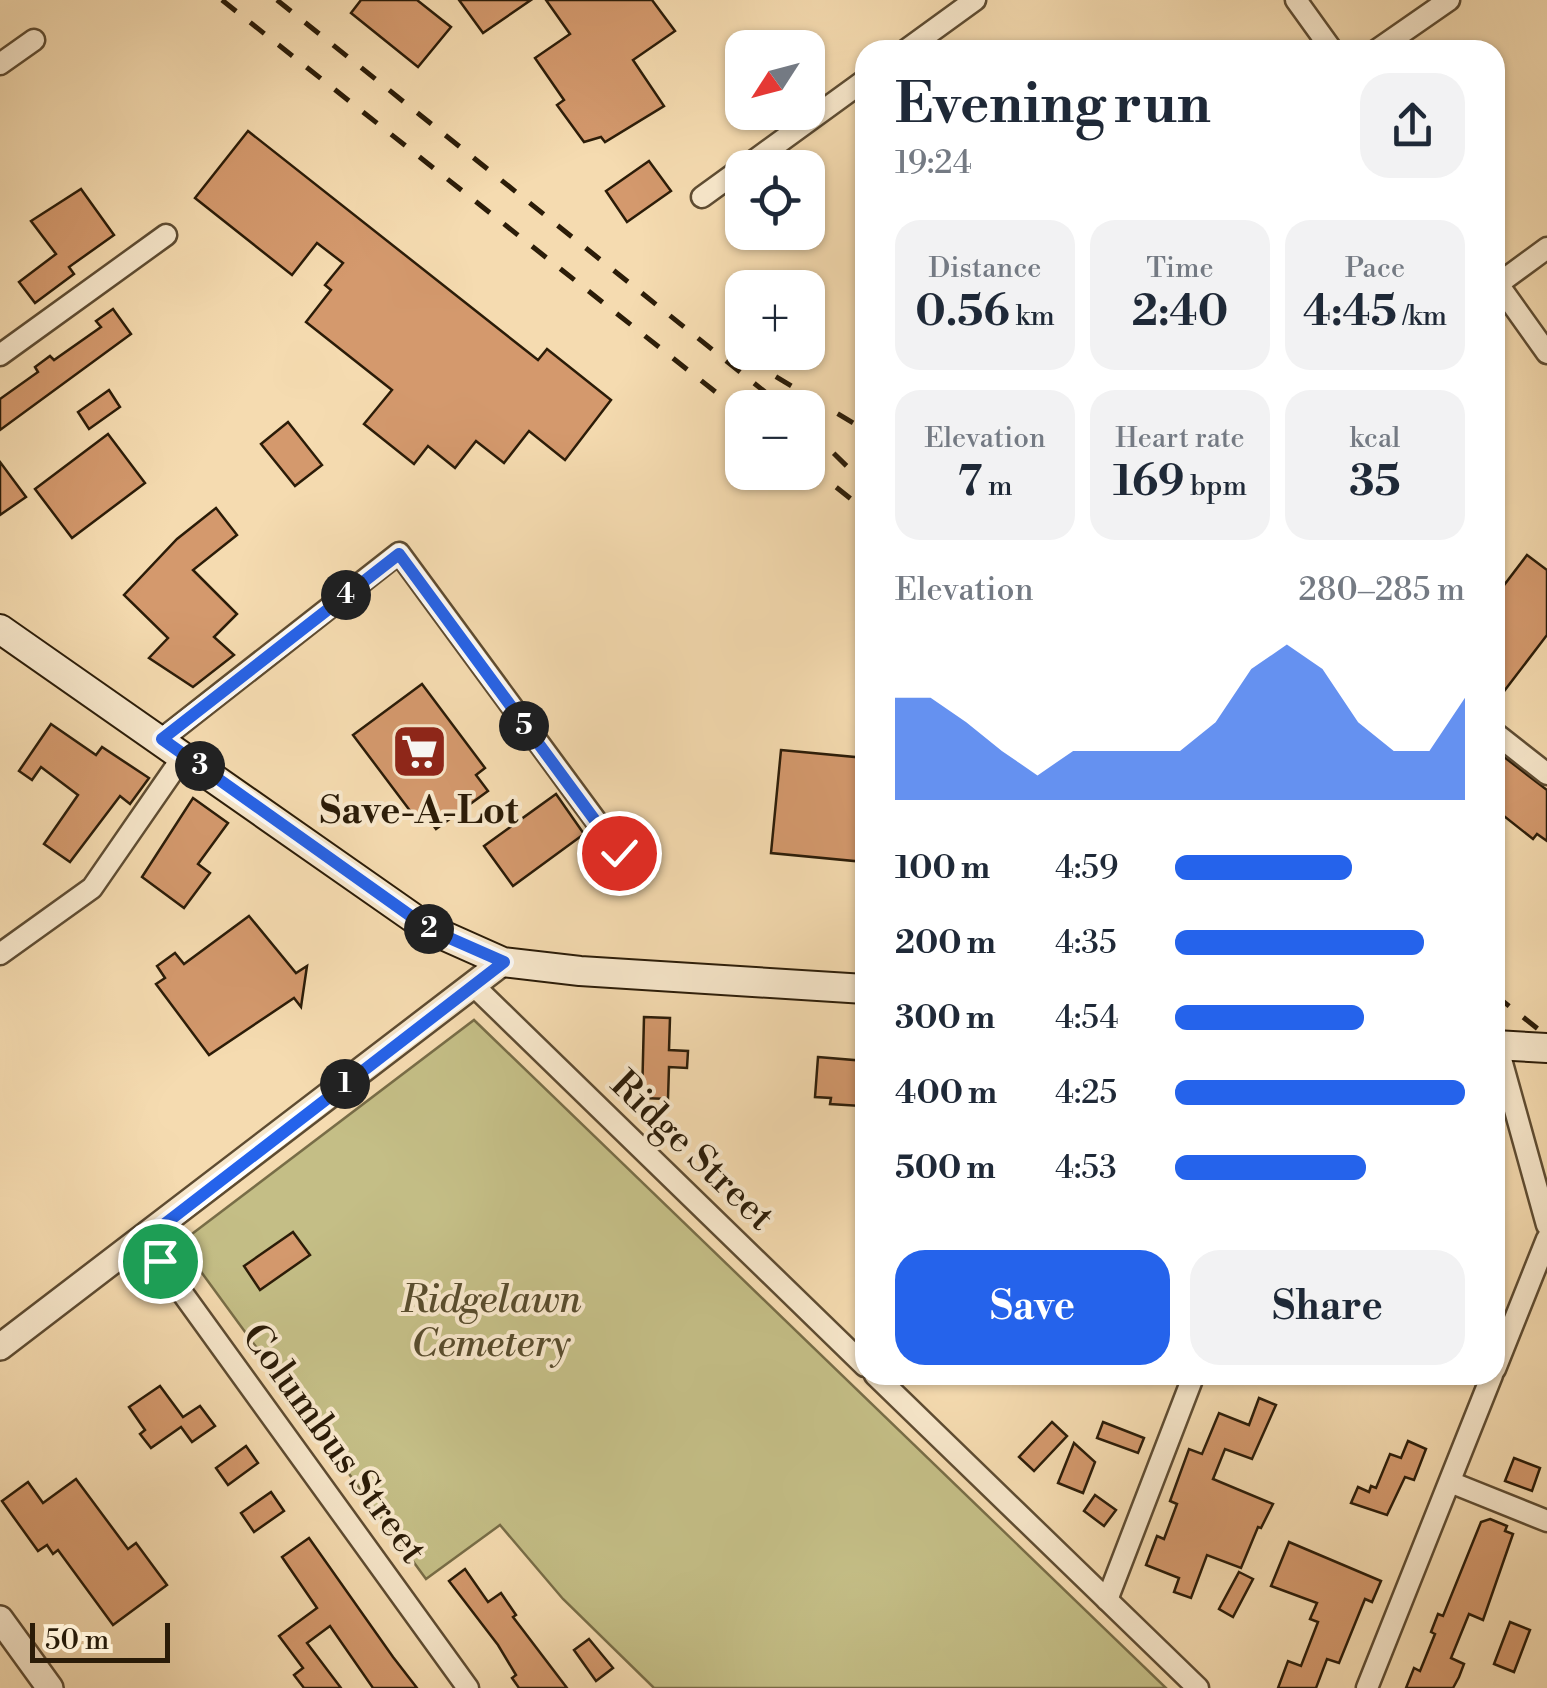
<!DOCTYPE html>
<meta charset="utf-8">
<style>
:root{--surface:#fff;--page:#f2f2f3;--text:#1f2937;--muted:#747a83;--accent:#2563eb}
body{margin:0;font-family:"Libre Bodoni",serif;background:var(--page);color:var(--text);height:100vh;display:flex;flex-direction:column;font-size:38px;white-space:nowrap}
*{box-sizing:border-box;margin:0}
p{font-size:32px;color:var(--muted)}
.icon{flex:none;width:55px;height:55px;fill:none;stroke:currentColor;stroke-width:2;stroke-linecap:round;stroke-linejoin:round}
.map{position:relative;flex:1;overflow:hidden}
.sheet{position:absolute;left:855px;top:40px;width:650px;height:1345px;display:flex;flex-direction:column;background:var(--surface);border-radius:30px;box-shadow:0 2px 8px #0004}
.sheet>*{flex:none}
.needle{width:65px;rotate:234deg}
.tools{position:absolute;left:725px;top:30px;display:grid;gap:20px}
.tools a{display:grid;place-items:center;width:100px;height:100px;border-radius:20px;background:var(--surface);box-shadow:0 2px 8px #0004;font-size:50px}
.scale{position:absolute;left:30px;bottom:25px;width:140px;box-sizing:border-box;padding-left:10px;border:5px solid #2b1c08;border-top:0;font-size:28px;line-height:35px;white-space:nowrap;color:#2b1c08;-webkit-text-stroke:8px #f8e8cc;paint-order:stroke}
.pin{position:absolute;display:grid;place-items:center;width:85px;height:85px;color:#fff;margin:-42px;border:5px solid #fff;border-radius:50%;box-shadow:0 2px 10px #0007}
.km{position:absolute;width:50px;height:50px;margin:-25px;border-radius:50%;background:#222;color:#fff;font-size:28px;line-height:50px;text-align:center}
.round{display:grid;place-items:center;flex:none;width:105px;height:105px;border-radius:30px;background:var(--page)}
.headline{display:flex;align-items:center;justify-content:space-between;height:170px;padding:0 40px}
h1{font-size:55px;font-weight:800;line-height:75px}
.figures{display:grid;grid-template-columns:repeat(3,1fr);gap:15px;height:170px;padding:10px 40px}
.figures div{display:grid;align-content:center;border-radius:25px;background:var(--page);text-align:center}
.figures b{font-size:42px;font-weight:800}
.figures small{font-size:28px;font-weight:400}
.figures p{font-size:28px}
.chart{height:280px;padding:20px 40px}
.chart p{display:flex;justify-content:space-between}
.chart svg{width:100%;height:180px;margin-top:10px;fill:var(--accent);opacity:.7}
.action{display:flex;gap:20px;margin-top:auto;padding:20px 40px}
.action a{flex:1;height:115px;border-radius:30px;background:var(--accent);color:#fff;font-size:40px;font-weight:800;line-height:115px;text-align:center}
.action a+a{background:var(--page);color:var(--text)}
ul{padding:0 40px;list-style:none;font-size:32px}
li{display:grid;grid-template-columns:160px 120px 1fr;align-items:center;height:75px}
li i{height:25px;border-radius:12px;background:var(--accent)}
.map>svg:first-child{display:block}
.green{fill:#c4be86;stroke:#786d47;stroke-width:2.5}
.building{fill:#d4996d;stroke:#2b1c08;stroke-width:2.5}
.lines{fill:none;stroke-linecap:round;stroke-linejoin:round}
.minor-casing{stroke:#5e4c32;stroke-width:25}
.tertiary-casing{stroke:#5e4c32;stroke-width:30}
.secondary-casing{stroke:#2b1c08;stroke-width:32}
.minor{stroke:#f8e8cc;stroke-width:20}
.tertiary{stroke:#f8e8cc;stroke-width:25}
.secondary{stroke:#f8e8cc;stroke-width:28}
.rail{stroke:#2b1c08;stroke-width:5;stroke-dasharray:18 18;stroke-linecap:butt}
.route-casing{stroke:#fff;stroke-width:20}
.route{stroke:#2563eb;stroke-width:12}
.labels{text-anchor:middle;stroke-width:8;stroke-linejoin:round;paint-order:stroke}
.poi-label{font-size:38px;font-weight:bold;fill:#2b1c08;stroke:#f8e8cc}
.street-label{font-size:38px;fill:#2b1c08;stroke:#f8e8cc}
.park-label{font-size:38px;font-style:italic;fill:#594d2e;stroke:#f8e8cc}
</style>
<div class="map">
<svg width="1547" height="1688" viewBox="0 0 1547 1688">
<rect width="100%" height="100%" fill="#f5dbb0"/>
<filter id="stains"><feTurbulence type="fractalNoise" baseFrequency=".002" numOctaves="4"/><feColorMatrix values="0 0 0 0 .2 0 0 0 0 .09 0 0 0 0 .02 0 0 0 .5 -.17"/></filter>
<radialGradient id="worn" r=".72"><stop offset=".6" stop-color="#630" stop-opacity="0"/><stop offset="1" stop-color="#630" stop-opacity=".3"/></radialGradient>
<path class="green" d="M474,1020l692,668h-512l-91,-89 -63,-74 -74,54 -246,-336z"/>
<g class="building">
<path d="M361,0h56l34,27 -33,40 -67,-54z"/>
<path d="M459,0h72l-48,33z"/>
<path d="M546,0h106l23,31 -42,29 31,46 -59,36 -4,-5 -17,5 -27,-37 7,-5 -29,-42 35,-24z"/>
<path d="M248,131l290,229 9,-11 64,51 -46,60 -36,-29 -25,32 -28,-22 -21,27 -27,-22 -14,18 -50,-40 28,-34 -86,-68 25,-32 -6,-5 18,-22 -26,-20 -25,32 -97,-77z"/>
<path d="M649,161l22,30 -44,31 -21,-31z"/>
<path d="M81,189l33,46 -45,32 5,7 -39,29 -16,-21 37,-28 -25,-33z"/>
<path d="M113,309l18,25 -131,96v-31l38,-27 -3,-5 15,-11 4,4 47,-33 -5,-6z"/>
<path d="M109,390l11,17 -31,22 -11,-17z"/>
<path d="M288,422l34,43 -27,21 -34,-42z"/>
<path d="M108,434l37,49 -73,55 -37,-49z"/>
<path d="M0,462l26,35 -26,18z"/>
<path d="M216,508l21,27 -44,35 44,44 -23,23 20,18 -41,32 -44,-29 19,-20 -44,-43 53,-56z"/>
<path d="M1527,555l20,15v65l-52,68v-106z"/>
<path d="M422,684l63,84 -9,7 12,16 -52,38 -11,-15 -8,6 -64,-85z"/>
<path d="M51,724l45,31 6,-8 47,31 -19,26 -10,-8 -50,66 -26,-18 34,-49 -37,-28 -9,13 -13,-9z"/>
<path d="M781,750l84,8v104l-94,-9z"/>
<path d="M1495,750l52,40v51l-10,-7 -4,5 -38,-30z"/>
<path d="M556,794l28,40 -71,52 -29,-40z"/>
<path d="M193,798l35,25 -30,41 12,9 -26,35 -42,-31z"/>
<path d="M249,916l47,57 11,-7 -6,41 -7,-9 -85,57 -53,-71 9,-6 -8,-12 18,-13 9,11z"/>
<path d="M644,1017l26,1 -1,32 19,1 -1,17 -18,-1 -1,32 -26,-1z"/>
<path d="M818,1057l47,4 -4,45 -31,-2 1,-6 -16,-1z"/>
<path d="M293,1232l17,23 -50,35 -16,-24z"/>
<path d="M160,1386l23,31 17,-11 15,20 -23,16 -11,-15 -30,21 -11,-14 5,-4 -16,-23z"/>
<path d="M1259,1398l17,7 -24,54 -27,-10 -12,30 60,25 -12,24 -3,-1 -17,41 -34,-13 -16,43 -17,-6 5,-14 -33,-13 11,-29 7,3 13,-35 -7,-3 19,-52 13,5 17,-41 30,12z"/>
<path d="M1052,1422l15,14 -33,35 -15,-14z"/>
<path d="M1103,1422l41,16 -6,15 -41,-15z"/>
<path d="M1408,1441l18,8 -12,31 -9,-3 -18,38 -36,-12 7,-16 11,5 2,-6 5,2 14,-34 11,4z"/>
<path d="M1074,1443l21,19 -12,31 -25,-10z"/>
<path d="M246,1446l12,17 -30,22 -12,-17z"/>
<path d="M1514,1458l26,10 -8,23 -27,-10z"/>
<path d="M76,1479l52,70 8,-6 31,42 -54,40 -55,-75 -5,4 -6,-9 -9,6 -36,-50 26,-19 15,21z"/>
<path d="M271,1492l13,19 -30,21 -13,-19z"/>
<path d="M1095,1495l21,15 -12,16 -20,-15z"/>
<path d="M1490,1519l17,7 -2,5 8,3 -30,86 -14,-6 -18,44 13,6 -5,13 -6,11h-47l8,-20 6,3 15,-37 -4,-2 7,-18 5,2 38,-94z"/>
<path d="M309,1538l84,119 24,31h-44l-43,-62 -23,17 34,45h-37l-10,-13 9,-7 -24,-32 38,-28 -35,-51z"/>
<path d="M1289,1542l92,39 -9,21 -7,-3 -26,64 -12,-4 -11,29h-38l10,-27 13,5 17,-44 -8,-3 7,-16 -46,-17z"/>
<path d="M465,1569l23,33 13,-9 15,22 -3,2 54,71h-48l-7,-10 4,-3 -18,-30 -49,-64z"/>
<path d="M1239,1572l14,7 -20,38 -14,-8z"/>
<path d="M1510,1622l20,8 -16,42 -20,-8z"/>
<path d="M589,1639l24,29 -17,13 -22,-31z"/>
</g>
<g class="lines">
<defs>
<g id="minor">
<path d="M1296,0l36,50"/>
<path d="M906,50l69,-50"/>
<path d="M1377,50l72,-50"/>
<path d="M0,64l34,-24"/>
<path d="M744,168l121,-88"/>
<path d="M702,197l40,-29"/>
<path d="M1495,280l52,73"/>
<path d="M1498,284l49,-36"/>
<path d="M0,355l166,-120"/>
<path d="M1495,733l52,41"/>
<path d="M162,739l237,-186 225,306"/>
<path d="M0,954l92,-66 92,-133"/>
<path d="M473,985l392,381"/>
<path d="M1497,1045l50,180"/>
<path d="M144,1240l324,448"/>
<path d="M1495,1369l52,-130"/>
<path d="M875,1375l323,313"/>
<path d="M1450,1482l97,39"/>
<path d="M1107,1600l86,-223"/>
<path d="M1367,1688l125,-313"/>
</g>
<g id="tertiary">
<path d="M0,1347l503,-385"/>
<path d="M0,1619l50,69"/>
</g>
<g id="secondary">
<path d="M0,629l429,300 74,33 77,9 285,18"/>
<path d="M1495,1045l52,3"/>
</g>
</defs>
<use href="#minor" class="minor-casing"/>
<use href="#tertiary" class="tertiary-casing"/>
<use href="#secondary" class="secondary-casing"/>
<use href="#minor" class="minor"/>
<use href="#tertiary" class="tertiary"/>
<use href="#secondary" class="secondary"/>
<g class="rail">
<path d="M222,0l520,413"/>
<path d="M277,0l508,408"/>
<path d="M745,358l120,72"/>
<path d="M808,428l57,56"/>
<path d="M808,465l57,45"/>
<path d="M1495,995l52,41"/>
</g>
</g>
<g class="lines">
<defs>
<path id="route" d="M160,1261l-16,-21 360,-278 -75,-33 -267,-190 237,-185 220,299"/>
</defs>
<use href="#route" class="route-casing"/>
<use href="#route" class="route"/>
</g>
<defs>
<symbol id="supermarket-square" viewBox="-11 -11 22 22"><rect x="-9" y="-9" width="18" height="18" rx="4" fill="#8f2418" stroke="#f8e8cc"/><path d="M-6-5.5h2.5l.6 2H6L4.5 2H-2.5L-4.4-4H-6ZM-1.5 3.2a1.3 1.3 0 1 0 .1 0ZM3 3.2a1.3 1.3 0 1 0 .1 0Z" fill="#fff"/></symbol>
</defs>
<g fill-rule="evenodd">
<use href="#supermarket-square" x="388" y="720" width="63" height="63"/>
</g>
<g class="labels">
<g class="poi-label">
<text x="419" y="823">Save-A-Lot</text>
</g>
<g class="street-label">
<text transform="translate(693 1150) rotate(44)" y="13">Ridge Street</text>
<text transform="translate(335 1443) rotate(54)" y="13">Columbus Street</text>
</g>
<g class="park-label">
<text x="491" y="1312">Ridgelawn<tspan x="491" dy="44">Cemetery</tspan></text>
</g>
</g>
<rect width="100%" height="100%" filter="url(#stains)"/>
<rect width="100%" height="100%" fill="url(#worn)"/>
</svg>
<div class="tools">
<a><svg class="needle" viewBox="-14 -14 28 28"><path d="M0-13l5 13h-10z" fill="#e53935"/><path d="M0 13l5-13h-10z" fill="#747a83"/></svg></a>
<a><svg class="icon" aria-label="locate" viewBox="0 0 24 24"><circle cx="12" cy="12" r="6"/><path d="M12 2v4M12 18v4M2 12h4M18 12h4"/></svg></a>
<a>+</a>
<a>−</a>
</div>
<div class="scale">50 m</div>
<div class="pin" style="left:160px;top:1261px;background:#1e9e55"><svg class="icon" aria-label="arrive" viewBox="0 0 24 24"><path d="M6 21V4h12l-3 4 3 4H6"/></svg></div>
<div class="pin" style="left:619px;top:853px;background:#d93025"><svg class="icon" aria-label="check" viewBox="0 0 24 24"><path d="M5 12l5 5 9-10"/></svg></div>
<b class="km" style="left:345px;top:1084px">1</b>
<b class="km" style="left:429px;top:929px">2</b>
<b class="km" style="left:200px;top:766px">3</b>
<b class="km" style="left:346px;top:595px">4</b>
<b class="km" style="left:524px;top:726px">5</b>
<section class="sheet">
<div class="headline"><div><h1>Evening run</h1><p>19:24</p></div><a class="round"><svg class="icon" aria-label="share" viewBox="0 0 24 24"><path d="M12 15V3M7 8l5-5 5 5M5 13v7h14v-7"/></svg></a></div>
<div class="figures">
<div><p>Distance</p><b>0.56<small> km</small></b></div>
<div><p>Time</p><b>2:40</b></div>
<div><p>Pace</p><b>4:45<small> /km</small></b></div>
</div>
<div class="figures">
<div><p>Elevation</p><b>7<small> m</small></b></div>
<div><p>Heart rate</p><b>169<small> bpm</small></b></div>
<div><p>kcal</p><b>35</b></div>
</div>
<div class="chart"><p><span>Elevation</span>280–285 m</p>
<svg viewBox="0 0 160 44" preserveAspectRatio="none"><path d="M0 44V19L10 19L20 25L30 32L40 38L50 32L60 32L70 32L80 32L90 25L100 12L110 6L120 12L130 25L140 32L150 32L160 19V44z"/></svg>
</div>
<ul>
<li><b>100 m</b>4:59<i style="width:61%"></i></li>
<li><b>200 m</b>4:35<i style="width:86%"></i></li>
<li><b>300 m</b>4:54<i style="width:65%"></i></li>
<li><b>400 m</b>4:25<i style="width:100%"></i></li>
<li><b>500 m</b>4:53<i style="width:66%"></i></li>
</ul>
<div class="action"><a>Save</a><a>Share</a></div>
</section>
</div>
